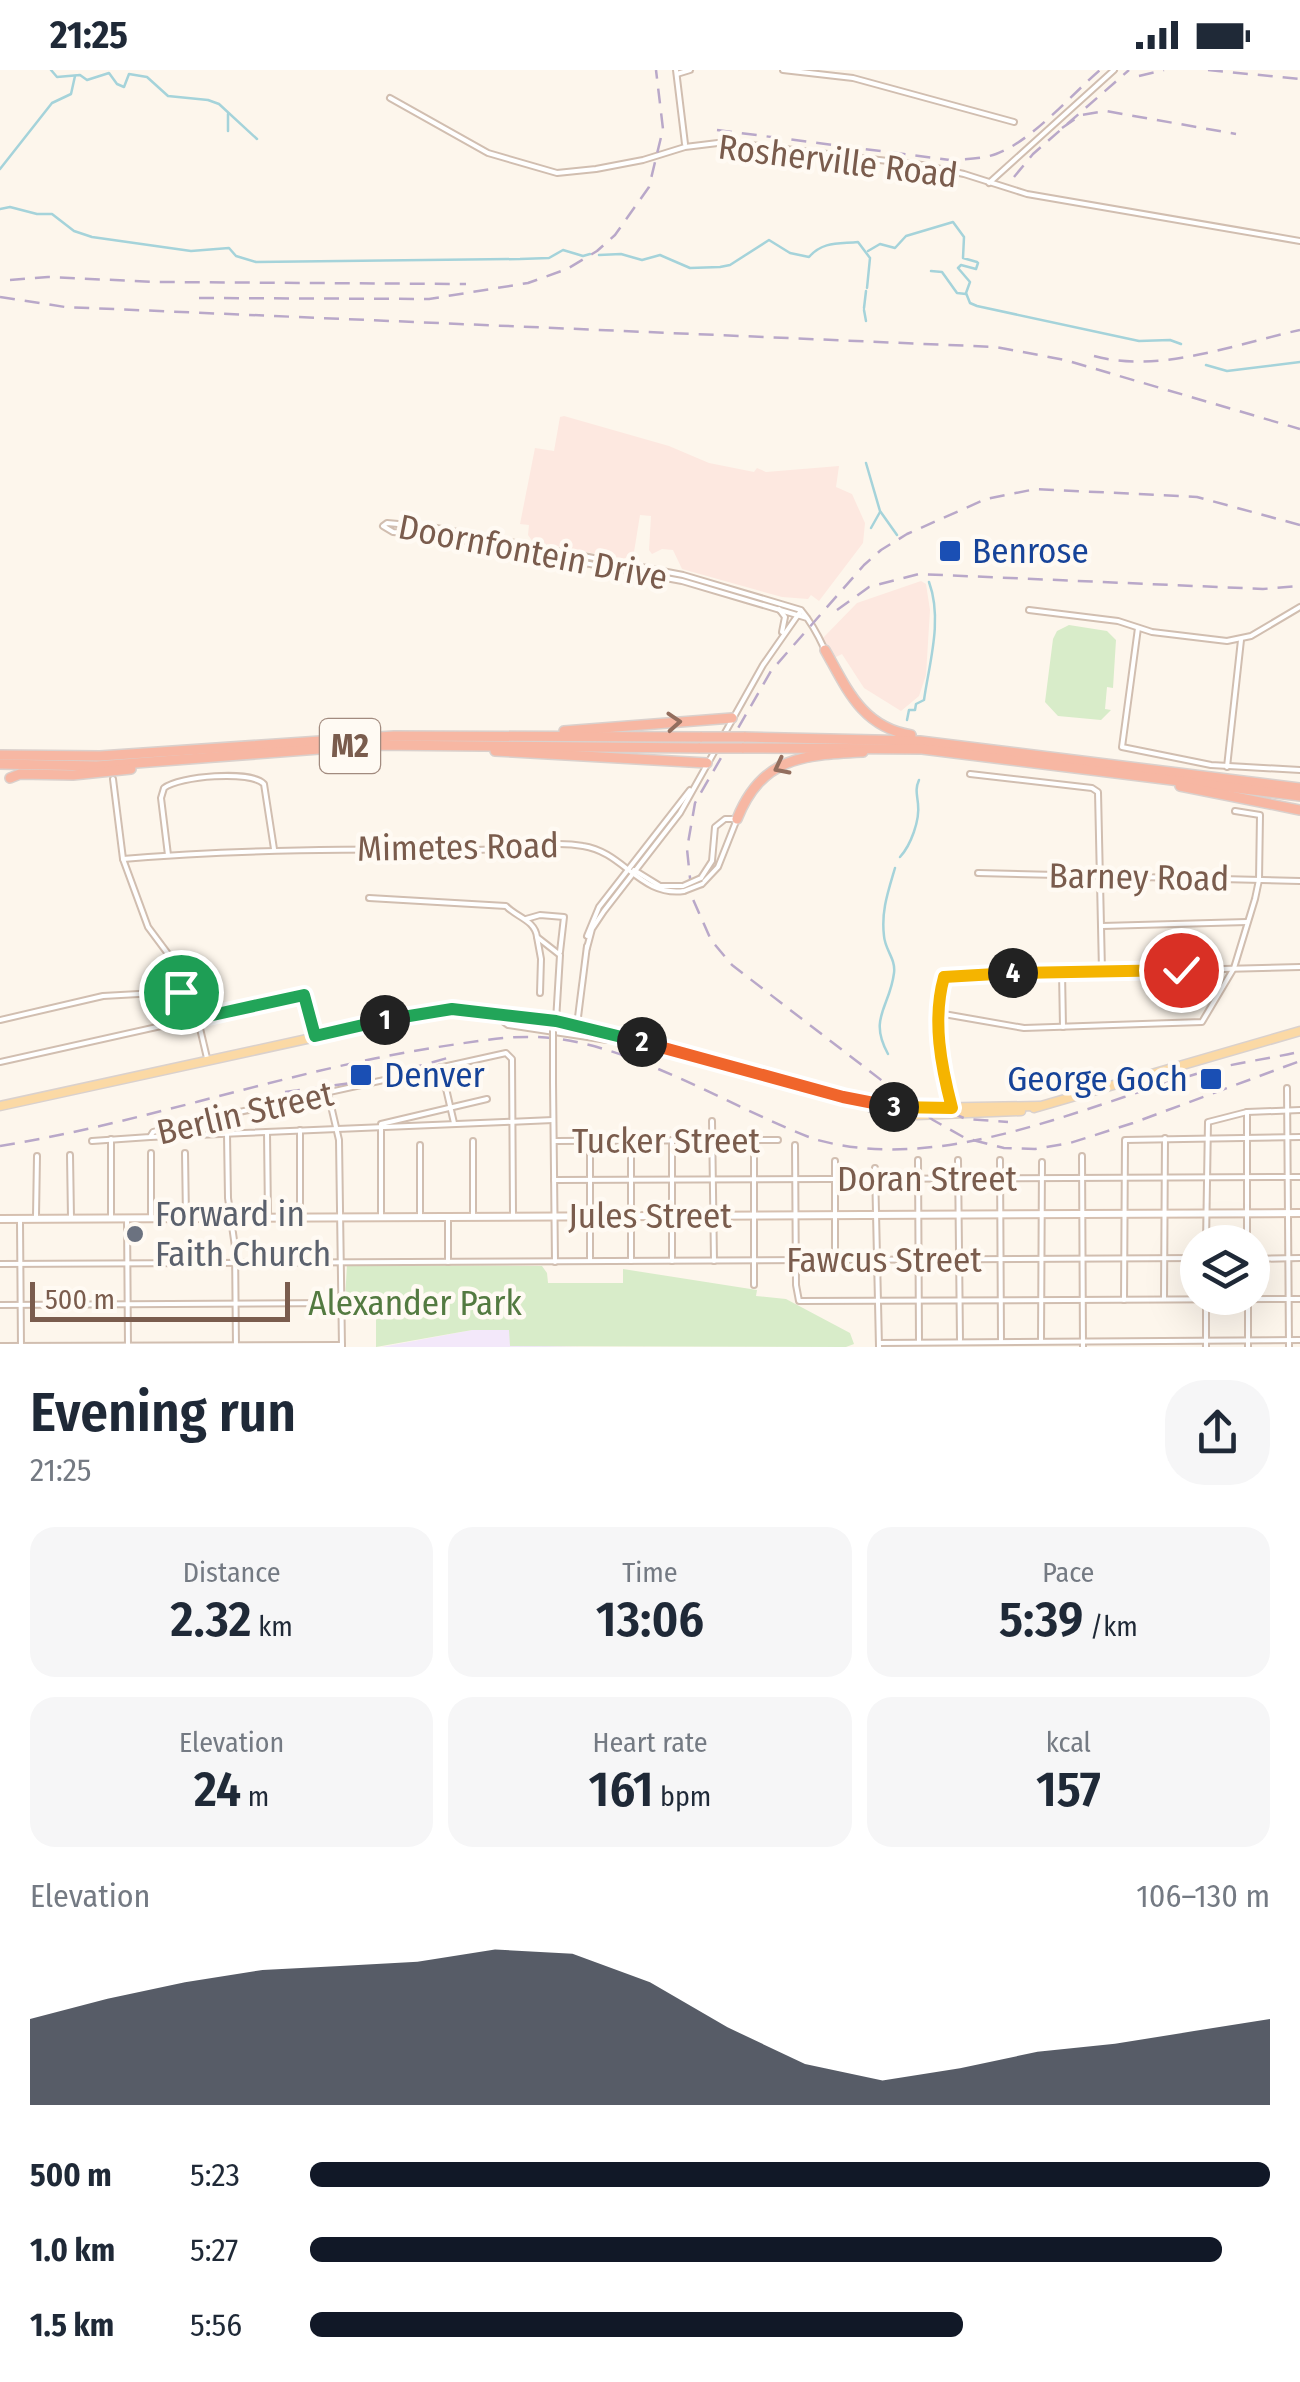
<!DOCTYPE html>
<meta charset="utf-8">
<style>
:root{--surface:#fff;--page:#f6f6f7;--text:#1f2937;--muted:#747a83;--accent:#111827}
body{margin:0;font-family:"Fira Sans Condensed",sans-serif;background:var(--page);color:var(--text);height:100vh;display:flex;flex-direction:column;font-size:38px;white-space:nowrap}
*{box-sizing:border-box;margin:0}
p{font-size:32px;color:var(--muted)}
.icon{flex:none;width:55px;height:55px;fill:none;stroke:currentColor;stroke-width:2;stroke-linecap:round;stroke-linejoin:round}
.map{position:relative;height:1277px;overflow:hidden}
.drawer{display:flex;flex-direction:column;background:var(--surface);flex:1}
.drawer>*{flex:none}
.fabs{position:absolute;left:1180px;top:1155px;display:grid;gap:20px}
.fabs a{display:grid;place-items:center;width:90px;height:90px;border-radius:50%;background:var(--surface);box-shadow:0 10px 40px #0002;font-size:50px}
.scale{position:absolute;left:30px;bottom:25px;width:260px;box-sizing:border-box;padding-left:10px;border:5px solid #7a5c4d;border-top:0;font-size:28px;line-height:35px;white-space:nowrap;color:#7a5c4d;-webkit-text-stroke:8px #fffaf3;paint-order:stroke}
.pin{position:absolute;display:grid;place-items:center;width:85px;height:85px;color:#fff;margin:-42px;border:5px solid #fff;border-radius:50%;box-shadow:0 2px 10px #0007}
.km{position:absolute;width:50px;height:50px;margin:-25px;border-radius:50%;background:#222;color:#fff;font-size:28px;line-height:50px;text-align:center}
.round{display:grid;place-items:center;flex:none;width:105px;height:105px;border-radius:40px;background:var(--page)}
.head{display:flex;align-items:center;justify-content:space-between;height:170px;padding:0 30px}
h1{font-size:55px;font-weight:600;line-height:75px}
.figures{display:grid;grid-template-columns:repeat(3,1fr);gap:15px;height:170px;padding:10px 30px}
.figures div{display:grid;align-content:center;border-radius:25px;background:var(--page);text-align:center}
.figures b{font-size:50px;font-weight:600}
.figures small{font-size:28px;font-weight:400}
.figures p{font-size:28px}
.chart{height:280px;padding:20px 30px}
.chart p{display:flex;justify-content:space-between}
.chart svg{width:100%;height:180px;margin-top:10px;fill:var(--accent);opacity:.7}
ul{padding:0 30px;list-style:none;font-size:32px}
li{display:grid;grid-template-columns:160px 120px 1fr;align-items:center;height:75px}
li i{height:25px;border-radius:12px;background:var(--accent)}
.status{display:flex;justify-content:space-between;align-items:center;height:70px;padding:0 50px;background:var(--surface);direction:ltr}
.status svg{height:28px;fill:currentColor}
.map>svg:first-child{display:block}
.commercial{fill:#fde8e0}
.education{fill:#f3e8fa}
.green{fill:#d8ecc9}
.lines{fill:none;stroke-linecap:round;stroke-linejoin:round}
.stream{stroke:#a5d3da;stroke-width:2.5}
.street-casing{stroke:#d1beb0;stroke-width:8}
.secondary-casing{stroke:#d6c0b0;stroke-width:10}
.primary-casing{stroke:#dad1cd;stroke-width:11}
.highway-casing{stroke:#dad1cd;stroke-width:12}
.street{stroke:#fff;stroke-width:4}
.secondary{stroke:#fff;stroke-width:6}
.primary{stroke:#fbd9a5;stroke-width:8}
.highway{stroke:#f7b7a3;stroke-width:9}
.rail{stroke:#b9a8c9;stroke-width:2.5;stroke-dasharray:15 10;stroke-linecap:butt}
.street-bridge-casing{stroke:#d1beb0;stroke-width:8;stroke-linecap:butt}
.highway-bridge-casing{stroke:#dad1cd;stroke-width:12;stroke-linecap:butt}
.street-bridge{stroke:#fff;stroke-width:4}
.highway-bridge{stroke:#f7b7a3;stroke-width:9}
.oneway{stroke:#936e5e}
.split-1-casing{stroke:#fff;stroke-width:20}
.split-2-casing{stroke:#fff;stroke-width:20}
.split-3-casing{stroke:#fff;stroke-width:20}
.split-4-casing{stroke:#fff;stroke-width:20}
.split-5-casing{stroke:#fff;stroke-width:20}
.split-1{stroke:#22a559;stroke-width:12}
.split-2{stroke:#22a559;stroke-width:12}
.split-3{stroke:#f0652b;stroke-width:12}
.split-4{stroke:#f5b400;stroke-width:12}
.split-5{stroke:#f5b400;stroke-width:12}
.transit-dot{fill:#1a4fb4;stroke:#fffaf3;stroke-width:4}
.worship-dot{fill:#6b7280;stroke:#fffaf3;stroke-width:4}
.labels{text-anchor:middle;stroke-width:9;stroke-linejoin:round;paint-order:stroke}
.shield{fill:#fffaf3;stroke:#a28b7f;stroke-width:2.5}
.shield-label{font-size:32px;font-weight:bold;fill:#7a5c4d}
.street-label{font-size:35px;fill:#7a5c4d;stroke:#fffaf3}
.transit-label{font-size:35px;fill:#164399;stroke:#fffaf3;text-anchor:start}
.worship-label{font-size:35px;fill:#5b616d;stroke:#fffaf3;text-anchor:start}
.park-label{font-size:35px;fill:#537a41;stroke:#fffaf3}
</style>
<div class="status"><b>21:25</b><svg viewBox="0 0 49 12"><path d="M0 12V9h3v3zM5 12V6h3v6zM10 12V3h3v9zM15 12V0h3v12zM26 1h20v11H26zM47 4h2v5h-2z"/></svg></div>
<div class="map">
<svg width="1300" height="1277" viewBox="0 0 1300 1277">
<rect width="100%" height="100%" fill="#fdf6ec"/>
<g class="commercial">
<path d="M564,346l105,30 40,17 45,9 3,-4 9,4 73,-6 -3,21 16,7 13,29 -2,20 -44,58 -8,-6 -3,4 -26,-2 -100,-28 -9,-19 -11,-1 -10,5 -3,-4 2,-34 -11,-1 -6,37 -10,7 -91,-17 -5,-7 1,-10 -9,-1 15,-76 19,3 6,-34z"/>
<path d="M921,511l5,3 4,26 -4,65 -7,21 -18,15 -37,-23 -22,-34 -8,4 -11,-20 34,-35z"/>
</g>
<path class="education" d="M472,1260h38v15l71,2h-199z"/>
<g class="green">
<path d="M1069,555l38,6 9,9 -3,48 -6,-1 -2,22 6,1 -10,10 -43,-4 -13,-14 8,-63 4,-8z"/>
<path d="M347,1195l195,1 5,7 1,10h75v-14l134,21 -1,6 30,3 64,34 4,11 -8,3 -336,-1 -1,-16h-37l-96,17v-48h-31z"/>
</g>
<g class="lines">
<g class="stream">
<path d="M51,0l6,7 23,-2 7,5 22,-7 8,11 7,3 5,-13 18,3 21,19 40,4 11,4 38,35"/>
<path d="M228,44v17"/>
<path d="M0,99l52,-66 19,-9 4,-18"/>
<path d="M0,139l10,-2 27,7h15l22,17 18,6 99,14 38,-3 7,8 20,6 264,-3 29,-1 14,-8 20,6 7,-2"/>
<path d="M868,181l12,-7 15,4 11,-12 47,-14 11,15 -1,21 14,4"/>
<path d="M599,185l22,-1 21,6 18,-5 30,13 30,-1 10,-2 39,-25 21,13 19,4c14,-16 30,-13 49,-15l12,16 -3,30"/>
<path d="M978,193l-2,6 -15,-4 -3,3 12,14 -4,11 4,10 7,3 162,35 31,-1 11,4"/>
<path d="M931,201l11,1 15,21 9,1"/>
<path d="M864,238l2,-17"/>
<path d="M864,240l2,11"/>
<path d="M1206,295l21,6 73,-9"/>
<path d="M866,393l14,48 17,24"/>
<path d="M871,458l9,-16"/>
<path d="M907,650l2,-10h6l1,-6 8,-4c5,-36 19,-80 5,-118"/>
<path d="M900,787c11,-12 20,-37 18,-53 -1,-10 -3,-15 1,-24"/>
<path d="M888,984c-20,-36 2,-47 6,-81 2,-14 -9,-23 -10,-37 -3,-25 4,-44 11,-68"/>
</g>
<defs>
<g id="street">
<path d="M676,0l9,74"/>
<path d="M783,0l70,8 161,44"/>
<path d="M677,4l13,-4"/>
<path d="M390,28l98,55 69,20 39,-4 47,-9 42,-13 41,-5 196,23 42,9 63,20 273,47"/>
<path d="M989,113l125,-113"/>
<path d="M779,539l6,8 -3,15"/>
<path d="M1029,540l89,11 34,11 75,9 24,-5 49,-29"/>
<path d="M807,548l-125,-37 -244,-45 -45,-4 -10,-6 4,-3 44,4 252,48 118,35c10,12 17,25 23,38"/>
<path d="M1138,558l-16,119 89,18 89,5"/>
<path d="M1227,697l14,-127"/>
<path d="M970,704l122,14 6,4 4,179"/>
<path d="M113,709l10,80 25,68 41,55 18,76"/>
<path d="M168,785l-7,-57 3,-10c15,-12 87,-18 100,-4l10,65"/>
<path d="M123,789c118,-10 234,-10 353,-9 35,0 73,-10 107,-4 41,6 57,51 101,45"/>
<path d="M634,800l26,16h23"/>
<path d="M978,803l322,8"/>
<path d="M701,808l11,-17 3,-34 10,-8h12l-19,48 -16,17"/>
<path d="M369,828l137,8c10,11 29,14 31,31l23,18 -4,66"/>
<path d="M526,849l14,-4 24,2 -4,35"/>
<path d="M1102,856l145,-4"/>
<path d="M587,866l12,-29 91,-117"/>
<path d="M537,867l4,22 -1,34"/>
<path d="M587,878l5,-19 12,-18 76,-98 83,-148 37,-53"/>
<path d="M1062,902l1,55"/>
<path d="M938,943l86,15 178,-6 32,-54 21,-69 4,-19 1,-65 -25,-4"/>
<path d="M506,947l-2,5 4,3 99,15 6,-6"/>
<path d="M0,950l103,-24 89,-5"/>
<path d="M577,955l10,-79"/>
<path d="M0,992l300,-67 7,3 8,38"/>
<path d="M441,997l13,56"/>
<path d="M553,1012l2,180"/>
<path d="M1287,1018l2,259"/>
<path d="M328,1023l11,47 3,207"/>
<path d="M952,1038c-11,-41 -24,-92 -7,-132l355,-9"/>
<path d="M1247,1042v130"/>
<path d="M222,1046l5,18 1,64 7,49 1,100"/>
<path d="M712,1051l2,140"/>
<path d="M300,1060v85"/>
<path d="M267,1062l1,85"/>
<path d="M150,1067l403,-17"/>
<path d="M631,1070v121"/>
<path d="M672,1070v121"/>
<path d="M754,1070v145"/>
<path d="M92,1071l58,-4 3,-5 14,-4 339,-75 6,6 1,155"/>
<path d="M473,1071v76"/>
<path d="M554,1071l224,-1"/>
<path d="M590,1071v120"/>
<path d="M420,1075v72"/>
<path d="M795,1075l1,140 3,16 501,-2"/>
<path d="M151,1083v65"/>
<path d="M185,1083l1,65"/>
<path d="M70,1085l1,63"/>
<path d="M1082,1086l1,191"/>
<path d="M918,1090l1,182"/>
<path d="M958,1090l2,180"/>
<path d="M1000,1090l1,180"/>
<path d="M875,1098l4,179"/>
<path d="M554,1110l746,-3"/>
<path d="M36,1146l1,-60"/>
<path d="M381,1147v-93l106,-25"/>
<path d="M448,1147v45"/>
<path d="M111,1148v-79"/>
<path d="M127,1148l1,129"/>
<path d="M20,1152l1,125"/>
<path d="M1206,1172l2,-120 39,-10 53,-2"/>
<path d="M835,1189v-98"/>
<path d="M1252,1189l48,-1"/>
<path d="M0,1194l1198,-6"/>
<path d="M1248,1228v49"/>
<path d="M1164,1229l1,-161"/>
<path d="M1124,1230l1,-160 175,-3"/>
<path d="M0,1235l342,-2"/>
<path d="M1041,1271l1,-179"/>
<path d="M879,1273l421,-3"/>
<path d="M0,1276l342,-1"/>
<path d="M1206,1277v-49"/>
</g>
<path id="secondary" d="M0,1149l1300,-6"/>
<g id="primary">
<path d="M0,1036l444,-97 140,18 302,79 34,2 119,-2"/>
<path d="M871,1038l46,7 104,-4"/>
<path d="M1034,1038l266,-77"/>
</g>
<g id="highway">
<path d="M825,580c22,39 37,77 86,85"/>
<path d="M564,661l168,-13"/>
<path d="M744,667l176,4 380,47"/>
<path d="M742,678l180,1 378,47"/>
<path d="M495,681l212,12"/>
<path d="M0,685l100,1 294,-20 308,1"/>
<path d="M0,694l97,2 275,-21 328,3"/>
<path d="M10,708l10,-4 53,1 58,-6"/>
<path d="M1180,716l120,24"/>
<path d="M737,749c25,-62 65,-64 126,-67"/>
</g>
</defs>
<use href="#street" class="street-casing"/>
<use href="#secondary" class="secondary-casing"/>
<use href="#primary" class="primary-casing"/>
<use href="#highway" class="highway-casing"/>
<use href="#street" class="street"/>
<use href="#secondary" class="secondary"/>
<use href="#primary" class="primary"/>
<use href="#highway" class="highway"/>
<g class="rail">
<path d="M1208,0l92,9"/>
<path d="M1139,6l25,-6"/>
<path d="M1062,58l19,-13 25,-4 130,23"/>
<path d="M717,60l233,30c15,-1 32,-1 46,-6 36,-13 75,-59 104,-84"/>
<path d="M1014,107l19,-23 96,-84"/>
<path d="M10,210l38,-3 108,5 310,2"/>
<path d="M0,227l65,10 931,40 69,13 235,69"/>
<path d="M199,228l230,1 99,-16 39,-14 30,-18 18,-16 34,-48 14,-58 -7,-59"/>
<path d="M1094,286c66,18 141,-12 206,-26"/>
<path d="M1300,455l-103,-28 -161,-8 -50,10 -79,35 -26,16 -17,15 -93,106 -76,132 -8,46 5,48 19,43 21,25 201,155 32,18 39,10 31,1 35,-6 63,-20 167,-62"/>
<path d="M837,540l32,-23 50,-13 344,15 37,-3"/>
<path d="M285,1022l81,-11 85,-24"/>
<path d="M927,1032l39,17 42,3"/>
<path d="M0,1076c148,-24 290,-76 438,-99 41,-6 80,-14 121,-8 82,11 176,70 255,100 125,36 262,-30 382,-65 32,-10 65,-14 98,-21"/>
</g>
<defs>
<g id="street-bridge">
<path d="M683,816l18,-8"/>
<path d="M684,821l18,-7"/>
<path d="M553,1012v-52"/>
</g>
<g id="highway-bridge">
<path d="M702,667h42"/>
<path d="M700,678h42"/>
</g>
</defs>
<use href="#street-bridge" class="street-bridge-casing"/>
<use href="#highway-bridge" class="highway-bridge-casing"/>
<use href="#street-bridge" class="street-bridge"/>
<use href="#highway-bridge" class="highway-bridge"/>
</g>
<defs><path id="oneway-chevron" d="M-2-3.5L2.5 0L-2 3.5" fill="none" stroke-width="1.6" stroke-linecap="round" stroke-linejoin="round" transform="scale(2.5)"/></defs>
<g class="oneway">
<use href="#oneway-chevron" transform="translate(674 652) rotate(-4)"/>
<use href="#oneway-chevron" transform="translate(781 697) rotate(153)"/>
</g>
<g class="lines">
<defs>
<path id="split-1" d="M181,922h11l7,26 105,-23 11,41 70,-16"/>
<path id="split-2" d="M385,950l67,-11 104,12 86,21"/>
<path id="split-3" d="M642,972l201,55 51,10"/>
<path id="split-4" d="M894,1037l58,1c-11,-42 -20,-88 -8,-131l69,-4"/>
<path id="split-5" d="M1013,903l168,-3"/>
</defs>
<use href="#split-1" class="split-1-casing"/>
<use href="#split-2" class="split-2-casing"/>
<use href="#split-3" class="split-3-casing"/>
<use href="#split-4" class="split-4-casing"/>
<use href="#split-5" class="split-5-casing"/>
<use href="#split-1" class="split-1"/>
<use href="#split-2" class="split-2"/>
<use href="#split-3" class="split-3"/>
<use href="#split-4" class="split-4"/>
<use href="#split-5" class="split-5"/>
</g>
<g class="transit-dot">
<rect x="938" y="469" width="24" height="24" rx="5"/>
<rect x="349" y="993" width="24" height="24" rx="5"/>
<rect x="1199" y="997" width="24" height="24" rx="5"/>
</g>
<circle class="worship-dot" cx="135" cy="1164" r="10"/>
<g class="labels">
<rect class="shield" x="320" y="649" width="60" height="54" rx="8"/>
<g class="shield-label">
<text x="350" y="687">M2</text>
</g>
<g class="street-label">
<text transform="translate(838 91) rotate(7)" y="12">Rosherville Road</text>
<text transform="translate(533 482) rotate(11)" y="12">Doornfontein Drive</text>
<text transform="translate(458 777) rotate(-1)" y="12">Mimetes Road</text>
<text transform="translate(1139 807) rotate(1)" y="12">Barney Road</text>
<text transform="translate(245 1043) rotate(-13)" y="12">Berlin Street</text>
<text x="666" y="1083">Tucker Street</text>
<text x="927" y="1121">Doran Street</text>
<text x="650" y="1158">Jules Street</text>
<text x="884" y="1202">Fawcus Street</text>
</g>
<g class="transit-label">
<text x="972" y="493">Benrose</text>
<text x="384" y="1017">Denver</text>
<text x="1188" y="1021" text-anchor="end">George Goch</text>
</g>
<g class="worship-label">
<text x="155" y="1156">Forward in<tspan x="155" dy="40">Faith Church</tspan></text>
</g>
<g class="park-label">
<text x="415" y="1245">Alexander Park</text>
</g>
</g>
</svg>
<div class="fabs">
<a><svg class="icon" aria-label="layers" viewBox="0 0 24 24"><path d="M12 4l9 5-9 5-9-5zM3 14l9 5 9-5"/></svg></a>
</div>
<div class="scale">500 m</div>
<div class="pin" style="left:181px;top:922px;background:#1e9e55"><svg class="icon" aria-label="arrive" viewBox="0 0 24 24"><path d="M6 21V4h12l-3 4 3 4H6"/></svg></div>
<div class="pin" style="left:1181px;top:900px;background:#d93025"><svg class="icon" aria-label="check" viewBox="0 0 24 24"><path d="M5 12l5 5 9-10"/></svg></div>
<b class="km" style="left:385px;top:950px">1</b>
<b class="km" style="left:642px;top:972px">2</b>
<b class="km" style="left:894px;top:1037px">3</b>
<b class="km" style="left:1013px;top:903px">4</b>
</div>
<section class="drawer">
<div class="head"><div><h1>Evening run</h1><p>21:25</p></div><a class="round"><svg class="icon" aria-label="share" viewBox="0 0 24 24"><path d="M12 15V3M7 8l5-5 5 5M5 13v7h14v-7"/></svg></a></div>
<div class="figures">
<div><p>Distance</p><b>2.32<small> km</small></b></div>
<div><p>Time</p><b>13:06</b></div>
<div><p>Pace</p><b>5:39<small> /km</small></b></div>
</div>
<div class="figures">
<div><p>Elevation</p><b>24<small> m</small></b></div>
<div><p>Heart rate</p><b>161<small> bpm</small></b></div>
<div><p>kcal</p><b>157</b></div>
</div>
<div class="chart"><p><span>Elevation</span>106–130 m</p>
<svg viewBox="0 0 160 44" preserveAspectRatio="none"><path d="M0 44V23L10 18L20 14L30 11L40 10L50 9L60 6L70 7L80 14L90 25L100 34L110 38L120 35L130 31L140 29L150 26L160 23V44z"/></svg>
</div>
<ul>
<li><b>500 m</b>5:23<i style="width:100%"></i></li>
<li><b>1.0 km</b>5:27<i style="width:95%"></i></li>
<li><b>1.5 km</b>5:56<i style="width:68%"></i></li>
</ul>
</section>
